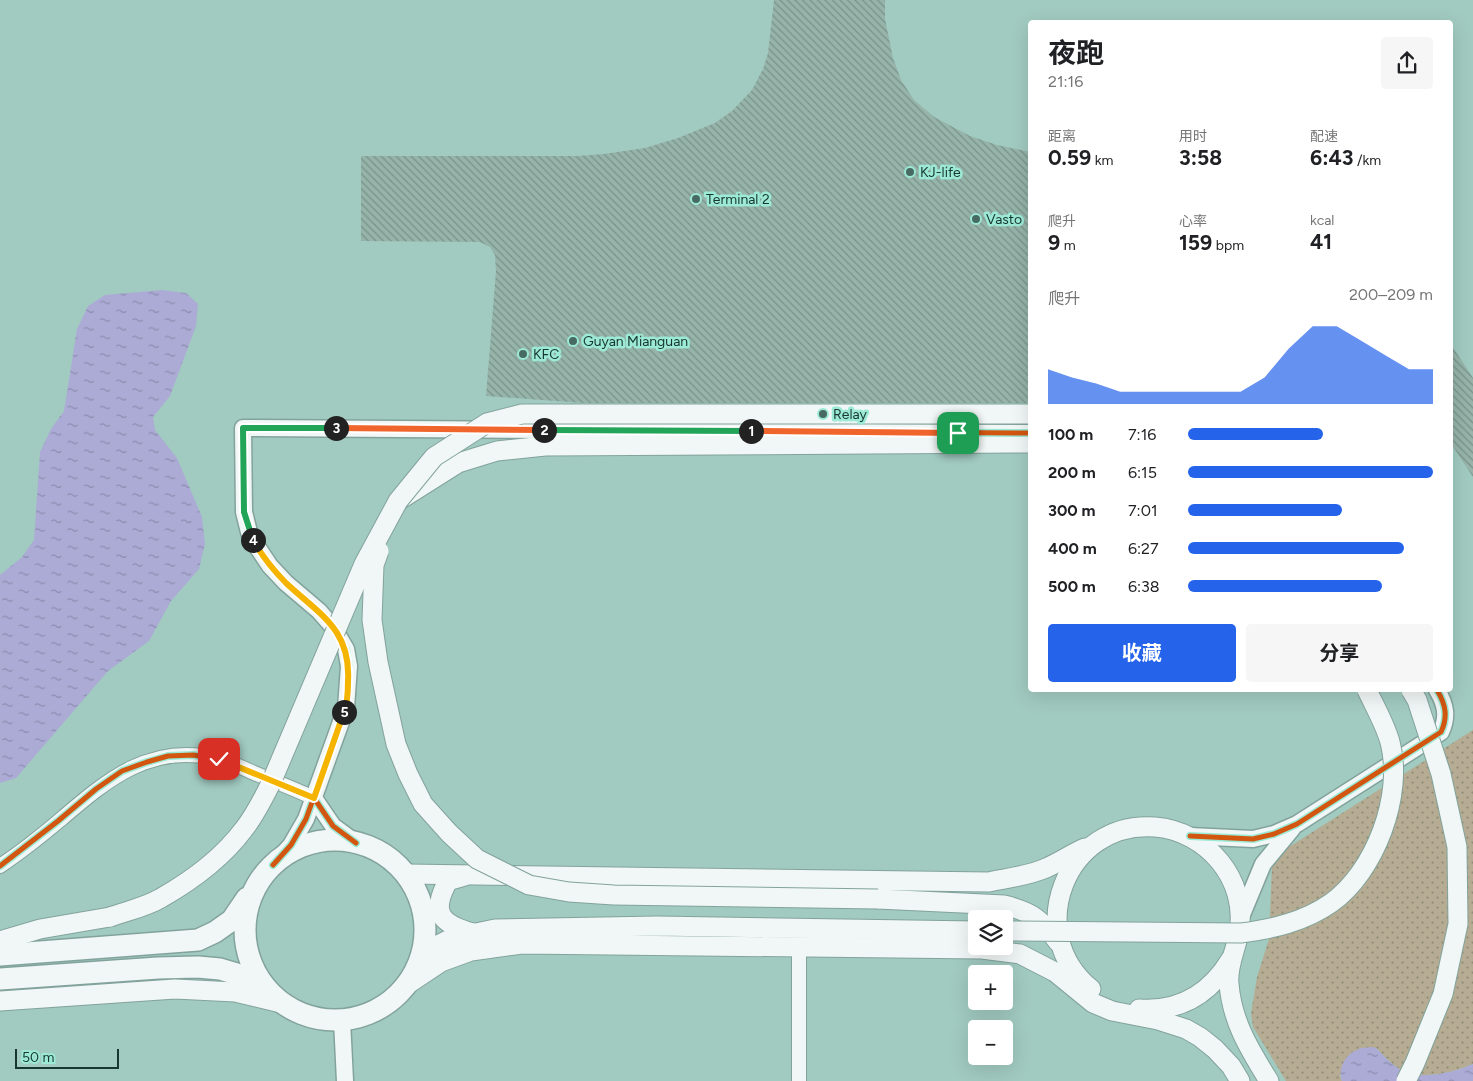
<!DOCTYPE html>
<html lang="zh">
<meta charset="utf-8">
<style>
:root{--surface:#fff;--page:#f6f6f6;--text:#202124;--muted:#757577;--accent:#2563eb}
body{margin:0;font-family:Figtree,"Noto Sans SC",sans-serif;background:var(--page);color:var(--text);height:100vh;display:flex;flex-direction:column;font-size:19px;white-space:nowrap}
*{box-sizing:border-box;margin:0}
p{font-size:16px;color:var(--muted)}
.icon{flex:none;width:28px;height:28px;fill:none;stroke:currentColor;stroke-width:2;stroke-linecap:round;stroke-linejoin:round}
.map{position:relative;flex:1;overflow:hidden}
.panel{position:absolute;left:1028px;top:20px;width:425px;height:672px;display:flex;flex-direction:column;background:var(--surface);border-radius:5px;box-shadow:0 5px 20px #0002}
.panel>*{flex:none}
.controls{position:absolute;left:968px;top:910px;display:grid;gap:10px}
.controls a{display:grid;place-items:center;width:45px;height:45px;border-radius:5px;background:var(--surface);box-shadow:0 5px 20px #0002;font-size:25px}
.scale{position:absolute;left:15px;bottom:12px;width:104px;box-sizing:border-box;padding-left:5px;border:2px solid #173730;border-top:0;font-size:14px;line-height:18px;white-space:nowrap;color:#173730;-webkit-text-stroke:4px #9ce9d6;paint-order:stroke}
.pin{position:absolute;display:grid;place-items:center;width:42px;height:42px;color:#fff;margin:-21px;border-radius:10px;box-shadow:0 2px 8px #0006}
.km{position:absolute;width:25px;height:25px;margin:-12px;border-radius:50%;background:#222;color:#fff;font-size:14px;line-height:25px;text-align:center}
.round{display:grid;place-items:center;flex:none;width:52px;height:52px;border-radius:5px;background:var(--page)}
.overview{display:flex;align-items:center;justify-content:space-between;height:85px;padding:0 20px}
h1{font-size:28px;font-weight:700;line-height:38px}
.metrics{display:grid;grid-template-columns:repeat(3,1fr);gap:8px;height:85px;padding:5px 20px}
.metrics div{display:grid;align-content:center}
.metrics b{font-size:21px;font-weight:700}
.metrics small{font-size:14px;font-weight:400}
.metrics p{font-size:14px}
.chart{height:140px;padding:10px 20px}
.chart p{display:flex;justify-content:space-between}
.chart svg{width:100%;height:90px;margin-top:5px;fill:var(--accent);opacity:.7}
.action{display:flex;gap:10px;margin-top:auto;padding:10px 20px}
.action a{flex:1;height:58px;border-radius:5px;background:var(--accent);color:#fff;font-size:20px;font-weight:700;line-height:58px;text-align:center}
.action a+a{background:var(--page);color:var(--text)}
ul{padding:0 20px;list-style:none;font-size:16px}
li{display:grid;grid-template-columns:80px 60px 1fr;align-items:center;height:38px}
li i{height:12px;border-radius:6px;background:var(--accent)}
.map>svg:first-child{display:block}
.grass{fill:url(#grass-dots)}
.water{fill:url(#water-ripples)}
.building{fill:url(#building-back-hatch)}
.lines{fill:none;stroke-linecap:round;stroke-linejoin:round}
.minor-casing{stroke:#82a39b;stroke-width:16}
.tertiary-casing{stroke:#82a39b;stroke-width:19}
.secondary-casing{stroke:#82a39b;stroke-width:21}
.primary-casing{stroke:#82a39b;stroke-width:24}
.minor{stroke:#f1f7f6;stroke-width:14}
.tertiary{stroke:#f1f7f6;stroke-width:16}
.secondary{stroke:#f1f7f6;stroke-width:19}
.primary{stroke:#f1f7f6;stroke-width:21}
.secondary-bridge-casing{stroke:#82a39b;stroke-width:21;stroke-linecap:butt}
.secondary-bridge{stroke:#f1f7f6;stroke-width:19}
.cycleway-casing{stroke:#9ce9d6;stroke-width:8}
.cycleway{stroke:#d35610;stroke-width:5}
.split-1-casing{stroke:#fff;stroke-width:10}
.split-2-casing{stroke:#fff;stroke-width:10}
.split-3-casing{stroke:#fff;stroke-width:10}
.split-4-casing{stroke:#fff;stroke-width:10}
.split-5-casing{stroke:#fff;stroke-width:10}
.split-6-casing{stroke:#fff;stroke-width:10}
.split-1{stroke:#f0652b;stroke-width:6}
.split-2{stroke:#22a559;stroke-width:6}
.split-3{stroke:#f0652b;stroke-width:6}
.split-4{stroke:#22a559;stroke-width:6}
.split-5{stroke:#f5b400;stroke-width:6}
.split-6{stroke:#f5b400;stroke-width:6}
.poi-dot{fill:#476a62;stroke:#9ce9d6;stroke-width:2}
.labels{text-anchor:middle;stroke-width:5;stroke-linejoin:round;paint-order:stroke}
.poi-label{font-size:14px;fill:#173730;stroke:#9ce9d6;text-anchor:start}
</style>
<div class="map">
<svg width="1473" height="1081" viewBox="0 0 1473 1081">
<defs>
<pattern id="grass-dots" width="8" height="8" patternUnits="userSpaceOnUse" patternTransform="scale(1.25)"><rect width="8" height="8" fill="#b5ac93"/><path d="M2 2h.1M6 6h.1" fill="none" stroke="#928d78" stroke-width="1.8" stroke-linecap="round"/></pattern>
<pattern id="water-ripples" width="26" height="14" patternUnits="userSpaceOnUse" patternTransform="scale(1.25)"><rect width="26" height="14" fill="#acabd6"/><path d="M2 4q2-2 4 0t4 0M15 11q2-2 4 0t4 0" fill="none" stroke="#8b8cae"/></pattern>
<pattern id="building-back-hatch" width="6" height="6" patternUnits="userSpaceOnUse" patternTransform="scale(1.25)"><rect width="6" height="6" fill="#96b4a9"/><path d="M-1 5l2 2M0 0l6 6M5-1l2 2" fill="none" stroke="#79938a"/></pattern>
</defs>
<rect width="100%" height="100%" fill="#a1cac0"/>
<path class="grass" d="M1473,730v334c-20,9 -54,17 -74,5 -8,-6 -16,-14 -23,-21l-17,1 -19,27 2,5h-56l-33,-54 -2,-14 6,-36 12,-38 3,-73 9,-14z"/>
<g class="water">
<path d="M162,290l24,3 12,11 -2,22 -26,70 -17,21 2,13 22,28 25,59 3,27 -6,25 -28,32 -22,40 -41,30 -92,107 -16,5v-208l22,-18 12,-17 6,-88 11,-23 13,-18 13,-82 11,-23 17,-11z"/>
<path d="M1371,1047l5,1c7,7 14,15 23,21 20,12 54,4 74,-5v17h-131c-5,-12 4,-28 17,-32 3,-2 8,-1 12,-2z"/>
</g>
<g class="building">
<path d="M774,0h111v19l8,39 8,22 13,20 20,17 36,19 27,9 33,7v251h-447l-97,-7 10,-125 -1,-16 -5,-8 -10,-5 -119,-1v-85h217l26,-2 41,-6 33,-10 37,-15 17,-12 20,-21 11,-21 5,-16z"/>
<path d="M1450,343l23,35v99l-23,-35z"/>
</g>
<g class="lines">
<defs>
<g id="minor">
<path d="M0,866c21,-14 41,-30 60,-46 48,-41 91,-78 159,-61 12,3 24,9 35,14 20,8 40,16 60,25"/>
<path d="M799,1081v-134"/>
</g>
<g id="tertiary">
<path d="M314,798l19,28 23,17"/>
<path d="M1190,836l63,3 21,-5 23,-10 144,-92c7,-15 5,-27 -4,-42"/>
<path d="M273,865l18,-20 15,-26 40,-111 3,-42 -3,-17 -13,-22 -14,-16 -33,-28 -16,-17 -12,-18 -9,-16 -5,-20 -1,-84 787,5"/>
<path d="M1241,917l22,-53 29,-35"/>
<path d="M342,1020l3,61"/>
</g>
<g id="secondary">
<path d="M401,499l57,-36 39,-12 48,-5 485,-3"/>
<path d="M406,874l583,8c19,-4 39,-6 57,-14 14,-6 25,-14 39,-20"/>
<path d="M465,876l-17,5c-18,32 -7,43 25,52"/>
<path d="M878,899l126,6c28,7 37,14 54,37"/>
<path d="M0,941l40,-12 70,-12"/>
<path d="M421,958l15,-12 16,-8 43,-9 162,-3 319,5"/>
<path d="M408,984l33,-22 30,-11 51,-7 460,5 38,5 35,18 38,31 19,8 46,9 28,9 14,8 15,12 16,17 9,15"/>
<path d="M1091,989c-69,-56 -25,-169 64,-162 52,4 93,53 84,105 -3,18 -12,34 -10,52 3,38 21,66 40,97"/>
<path d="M0,1001l175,-12 60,3 46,11"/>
<path d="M1139,1009c41,3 71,-15 92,-50"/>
</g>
<g id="primary">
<circle cx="335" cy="930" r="90"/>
<path d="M0,955l198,-15 17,-8 17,-12 15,-22"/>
<path d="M0,979l158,-11 40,-1 22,2 40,12"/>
</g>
</defs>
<use href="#minor" class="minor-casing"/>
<use href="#tertiary" class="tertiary-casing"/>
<use href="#secondary" class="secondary-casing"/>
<use href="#primary" class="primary-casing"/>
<use href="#minor" class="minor"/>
<use href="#tertiary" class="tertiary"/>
<use href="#secondary" class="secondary"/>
<use href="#primary" class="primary"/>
<defs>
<g id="secondary-bridge">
<path d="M379,551l-5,14 -2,55 6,42 18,82 12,30 15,30 26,29 28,26 52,26 40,7 45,3 264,4"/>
<path d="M110,917c17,-6 36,-10 51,-19 30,-17 62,-41 83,-69 11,-14 19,-30 27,-46l93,-219 34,-63 36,-44 53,-34 35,-9h508"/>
<path d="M1004,931l237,2c31,-4 63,-11 90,-30 44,-31 73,-108 59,-161 -5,-18 -15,-35 -23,-52"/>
<path d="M1406,1081l9,-18 28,-69 15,-70 -1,-77 -16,-73 -24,-74 -6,-10"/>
</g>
</defs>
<use href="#secondary-bridge" class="secondary-bridge-casing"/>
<use href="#secondary-bridge" class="secondary-bridge"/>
<defs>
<g id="cycleway">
<path d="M1190,836l63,3 21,-5 23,-10 144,-92c7,-15 5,-27 -4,-42"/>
<path d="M273,865l18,-20 15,-26 40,-111 3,-42 -3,-17 -13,-22 -14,-16 -33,-28 -16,-17 -12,-18 -9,-16 -5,-20 -1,-84 787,5"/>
<path d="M0,866l58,-45 38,-32 26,-18 25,-9 21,-6 25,-1 26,4 95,39 19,28 23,17"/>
</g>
</defs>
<use href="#cycleway" class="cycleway-casing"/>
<use href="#cycleway" class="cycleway"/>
</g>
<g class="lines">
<defs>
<path id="split-1" d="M751,431l207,2"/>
<path id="split-2" d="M544,430l207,1"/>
<path id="split-3" d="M336,428l208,2"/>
<path id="split-4" d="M253,540l-9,-28 -1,-84h93"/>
<path id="split-5" d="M253,540c9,16 20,30 33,43 33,31 65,46 62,98 0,10 0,21 -4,31"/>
<path id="split-6" d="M219,759l95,39 30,-86"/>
</defs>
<use href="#split-1" class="split-1-casing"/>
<use href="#split-2" class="split-2-casing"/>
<use href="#split-3" class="split-3-casing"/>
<use href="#split-4" class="split-4-casing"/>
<use href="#split-5" class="split-5-casing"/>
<use href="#split-6" class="split-6-casing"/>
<use href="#split-1" class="split-1"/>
<use href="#split-2" class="split-2"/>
<use href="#split-3" class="split-3"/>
<use href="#split-4" class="split-4"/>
<use href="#split-5" class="split-5"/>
<use href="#split-6" class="split-6"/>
</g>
<g class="poi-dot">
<circle cx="910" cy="172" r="5"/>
<circle cx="696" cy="199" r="5"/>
<circle cx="976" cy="219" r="5"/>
<circle cx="573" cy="341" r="5"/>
<circle cx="523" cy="354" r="5"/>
<circle cx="823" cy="414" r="5"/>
</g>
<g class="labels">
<g class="poi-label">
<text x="920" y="177">KJ-life</text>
<text x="706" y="204">Terminal 2</text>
<text x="986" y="224">Vasto</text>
<text x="583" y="346">Guyan Mianguan</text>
<text x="533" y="359">KFC</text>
<text x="833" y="419">Relay</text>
</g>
</g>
</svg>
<div class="controls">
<a><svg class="icon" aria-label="layers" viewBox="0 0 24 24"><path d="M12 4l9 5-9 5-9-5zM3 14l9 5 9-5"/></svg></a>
<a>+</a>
<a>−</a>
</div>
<div class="scale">50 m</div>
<div class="pin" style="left:958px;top:433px;background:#1e9e55"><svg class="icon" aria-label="arrive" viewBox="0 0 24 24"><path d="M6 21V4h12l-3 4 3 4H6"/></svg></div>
<div class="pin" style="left:219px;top:759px;background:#d93025"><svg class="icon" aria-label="check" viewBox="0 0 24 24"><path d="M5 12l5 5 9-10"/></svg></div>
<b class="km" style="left:751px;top:431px">1</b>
<b class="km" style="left:544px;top:430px">2</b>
<b class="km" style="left:336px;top:428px">3</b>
<b class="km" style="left:253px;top:540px">4</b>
<b class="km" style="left:344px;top:712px">5</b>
<section class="panel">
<div class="overview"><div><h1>夜跑</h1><p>21:16</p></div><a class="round"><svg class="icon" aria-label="share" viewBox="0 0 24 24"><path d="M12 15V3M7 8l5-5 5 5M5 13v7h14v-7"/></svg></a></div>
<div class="metrics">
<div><p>距离</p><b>0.59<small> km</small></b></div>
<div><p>用时</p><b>3:58</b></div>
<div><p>配速</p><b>6:43<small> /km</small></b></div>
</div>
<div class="metrics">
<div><p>爬升</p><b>9<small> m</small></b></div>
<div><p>心率</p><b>159<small> bpm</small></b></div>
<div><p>kcal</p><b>41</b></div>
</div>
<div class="chart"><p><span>爬升</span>200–209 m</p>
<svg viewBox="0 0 160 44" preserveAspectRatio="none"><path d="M0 44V27L10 31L20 34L30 38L40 38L50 38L60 38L70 38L80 38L90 31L100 17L110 6L120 6L130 13L140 20L150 27L160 27V44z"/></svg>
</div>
<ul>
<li><b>100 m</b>7:16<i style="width:55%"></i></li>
<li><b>200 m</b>6:15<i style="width:100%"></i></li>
<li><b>300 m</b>7:01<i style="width:63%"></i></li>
<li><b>400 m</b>6:27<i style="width:88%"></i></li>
<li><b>500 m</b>6:38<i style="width:79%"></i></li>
</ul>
<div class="action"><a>收藏</a><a>分享</a></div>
</section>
</div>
